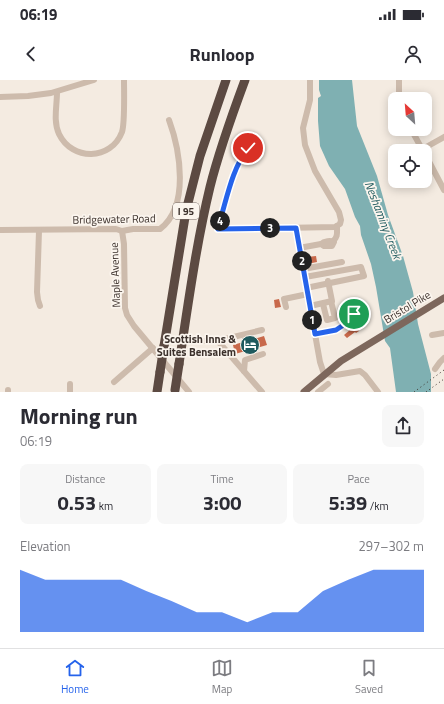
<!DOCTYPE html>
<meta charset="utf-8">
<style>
:root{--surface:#fff;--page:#f7f7f7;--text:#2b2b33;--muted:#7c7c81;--line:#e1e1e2;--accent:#2563eb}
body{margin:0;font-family:"Titillium Web",sans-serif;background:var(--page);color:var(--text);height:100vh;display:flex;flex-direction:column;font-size:15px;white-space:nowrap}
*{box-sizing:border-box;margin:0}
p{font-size:13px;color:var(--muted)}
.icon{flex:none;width:22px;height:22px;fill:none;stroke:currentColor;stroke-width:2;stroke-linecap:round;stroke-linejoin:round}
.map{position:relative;height:312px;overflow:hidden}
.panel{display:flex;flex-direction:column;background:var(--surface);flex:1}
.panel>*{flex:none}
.needle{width:26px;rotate:334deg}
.controls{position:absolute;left:388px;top:12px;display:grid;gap:8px}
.controls a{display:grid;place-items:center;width:44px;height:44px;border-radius:8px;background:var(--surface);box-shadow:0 2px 10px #0003;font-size:20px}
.pin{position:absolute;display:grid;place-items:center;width:34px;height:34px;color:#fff;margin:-17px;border:2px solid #fff;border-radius:50%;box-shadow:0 1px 4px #0007}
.km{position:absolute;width:20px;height:20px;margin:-10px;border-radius:50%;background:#222;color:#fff;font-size:11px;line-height:20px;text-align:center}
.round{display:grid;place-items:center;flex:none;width:42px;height:42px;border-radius:8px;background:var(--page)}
.headline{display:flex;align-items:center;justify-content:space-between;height:68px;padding:0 20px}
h1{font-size:22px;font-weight:700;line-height:30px}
.metrics{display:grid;grid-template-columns:repeat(3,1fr);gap:6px;height:68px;padding:4px 20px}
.metrics div{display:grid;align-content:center;border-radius:8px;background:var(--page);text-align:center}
.metrics b{font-size:20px;font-weight:700}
.metrics small{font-size:11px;font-weight:400}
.metrics p{font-size:11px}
.chart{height:112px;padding:8px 20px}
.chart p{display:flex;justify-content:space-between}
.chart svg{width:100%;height:72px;margin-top:4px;fill:var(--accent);opacity:.7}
.status{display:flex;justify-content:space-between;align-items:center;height:28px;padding:0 20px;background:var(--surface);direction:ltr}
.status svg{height:11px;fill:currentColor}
header{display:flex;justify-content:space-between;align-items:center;height:52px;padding:0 20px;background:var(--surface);font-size:18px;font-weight:700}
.tabs{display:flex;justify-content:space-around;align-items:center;height:56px;border-top:1px solid var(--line);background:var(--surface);font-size:11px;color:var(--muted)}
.tabs a{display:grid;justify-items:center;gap:2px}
.tabs .on{color:var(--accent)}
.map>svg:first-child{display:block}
.water{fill:#7fb0b2}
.building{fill:#c8694b}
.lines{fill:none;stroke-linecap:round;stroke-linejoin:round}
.minor{stroke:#cdbbac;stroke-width:6}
.major{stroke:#7d675c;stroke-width:7}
.highway{stroke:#5c4a42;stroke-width:9}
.rail{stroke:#3b302b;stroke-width:1;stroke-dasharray:1 3;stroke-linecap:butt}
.highway-bridge{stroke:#5c4a42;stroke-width:9}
.route-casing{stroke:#fff;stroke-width:8}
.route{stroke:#2563eb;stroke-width:5}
.labels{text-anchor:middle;stroke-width:3.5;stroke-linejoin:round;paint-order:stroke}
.shield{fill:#fbf5ee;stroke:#756b66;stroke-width:1}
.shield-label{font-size:10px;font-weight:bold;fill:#3b302b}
.street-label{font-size:11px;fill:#3b302b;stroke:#fbf5ee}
.poi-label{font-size:11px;font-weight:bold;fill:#3b302b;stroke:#fbf5ee;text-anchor:end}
.water-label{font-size:12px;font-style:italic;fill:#1f5a5e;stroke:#fbf5ee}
</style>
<div class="status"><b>06:19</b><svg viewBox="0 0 49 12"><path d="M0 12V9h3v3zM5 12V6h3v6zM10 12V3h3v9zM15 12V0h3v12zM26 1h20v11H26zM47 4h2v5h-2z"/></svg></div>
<header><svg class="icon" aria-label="back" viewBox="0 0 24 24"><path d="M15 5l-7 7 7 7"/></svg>Runloop<svg class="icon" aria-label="person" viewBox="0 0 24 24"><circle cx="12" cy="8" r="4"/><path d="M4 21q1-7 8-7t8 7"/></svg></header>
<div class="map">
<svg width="444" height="312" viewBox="0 0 444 312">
<rect width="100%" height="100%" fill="#f4ebe1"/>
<path class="water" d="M319,0h33l5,46 20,50 11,39 15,41 10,36 5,32 13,50v18h-35l-6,-44 -5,-7 -9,-54 -5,-23 -10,-29 -1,-9 -5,-9 -10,-28 -16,-23 -9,-20 -2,-25v-23l3,-2 -2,-6z"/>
<g class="building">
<path d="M316,176l1,6 -10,2v-7z"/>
<path d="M279,219l2,8 -6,1 -1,-8z"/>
<path d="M357,244l3,4 -2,2 1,1 -3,2 -1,-1 -8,6 -3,-3z"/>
<path d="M264,256l3,9 -32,9 -2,-9z"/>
</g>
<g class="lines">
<g class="minor">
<path d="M399,0v19"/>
<path d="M57,12c0,14 -4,29 2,42 13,27 52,27 63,-2 3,-9 2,-41 2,-52"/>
<path d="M0,17l28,-1 23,-3 43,-13"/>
<path d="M411,49l12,22"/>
<path d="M252,63c-20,21 -25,54 -33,81v5l116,-2 5,-3 1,-4 -2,-8 -24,-41 -10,-26 -2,-17 7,-28v-20"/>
<path d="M419,71l25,-14"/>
<path d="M425,74l19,36"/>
<path d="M296,148l24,134 4,12 12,1 24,-4 5,4 13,17"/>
<path d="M0,150l116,-1 6,2 11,-2h27c30,-23 20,-79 9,-109"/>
<path d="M39,151l-2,61 1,8 2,6"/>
<path d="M122,151l2,13 1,64 2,7 7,11 55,66"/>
<path d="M333,161c5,-4 4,-8 4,-15"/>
<path d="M299,168l22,-4c3,-3 10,-4 13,-2l-2,4h-8l-3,-2"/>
<path d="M303,189l39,-7"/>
<path d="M305,197l56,-10 3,9 -58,12"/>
<path d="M323,224l4,16 8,-2 -4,-17"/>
<path d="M310,226l22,-5 -4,-20"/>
<path d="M286,227l-2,-8 24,-5"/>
<path d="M315,254l21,-4 6,-4 11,-12"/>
<path d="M432,255l12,-2"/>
<path d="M217,260l45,52"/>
<path d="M204,261l17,-1 41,-10"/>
<path d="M435,289l5,-7 4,-4"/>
<path d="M244,291l1,-11 18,-6"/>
<path d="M114,302l39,-34"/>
<path d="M70,304v8"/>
<path d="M8,312v-2"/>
<path d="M318,312l10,-8"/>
</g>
<path class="major" d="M304,312l37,-31 103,-63"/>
<g class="highway">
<path d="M164,266l22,-135 14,-55 26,-76"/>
<path d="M179,284c9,-59 17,-119 31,-177 9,-36 22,-72 35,-107"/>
<path d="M157,312l3,-20"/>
</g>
<g class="rail">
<path d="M414,312l30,-22"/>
<path d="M426,312l18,-13"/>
</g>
<g class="highway-bridge">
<path d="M160,292l4,-26"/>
<path d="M175,310l4,-26"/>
</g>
</g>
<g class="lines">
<defs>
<path id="route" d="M248,68c-16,21 -21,50 -29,76l-1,5 78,-1 19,106 21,-4 6,-4 12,-12"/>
</defs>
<use href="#route" class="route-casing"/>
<use href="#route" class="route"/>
</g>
<defs>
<symbol id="hotel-disc" viewBox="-11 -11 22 22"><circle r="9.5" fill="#1f5a5e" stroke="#fbf5ee"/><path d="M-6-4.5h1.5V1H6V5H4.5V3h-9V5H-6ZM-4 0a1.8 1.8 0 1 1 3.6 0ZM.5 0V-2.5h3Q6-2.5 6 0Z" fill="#fff"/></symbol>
</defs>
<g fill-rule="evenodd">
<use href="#hotel-disc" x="239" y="254" width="22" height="22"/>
</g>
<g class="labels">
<rect class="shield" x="173" y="123" width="26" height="16" rx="3"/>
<g class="shield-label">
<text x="186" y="135">I 95</text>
</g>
<g class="street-label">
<text transform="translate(114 139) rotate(-1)" y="4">Bridgewater Road</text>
<text transform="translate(115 195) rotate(-92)" y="4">Maple Avenue</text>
<text transform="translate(407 227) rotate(-31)" y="4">Bristol Pike</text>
</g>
<g class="poi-label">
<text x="236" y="263">Scottish Inns &amp;<tspan x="236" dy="13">Suites Bensalem</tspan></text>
</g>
<g class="water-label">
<text transform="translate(383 140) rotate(69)" y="4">Neshaminy Creek</text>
</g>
</g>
</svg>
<div class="controls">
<a><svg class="needle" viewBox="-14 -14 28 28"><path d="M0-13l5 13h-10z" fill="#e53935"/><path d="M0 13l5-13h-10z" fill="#7c7c81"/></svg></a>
<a><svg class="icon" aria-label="locate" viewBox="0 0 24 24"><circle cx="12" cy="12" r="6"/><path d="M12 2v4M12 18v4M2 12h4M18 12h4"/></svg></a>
</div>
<div class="pin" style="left:354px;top:234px;background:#1e9e55"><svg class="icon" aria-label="arrive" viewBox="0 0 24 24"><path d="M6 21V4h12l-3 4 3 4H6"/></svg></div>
<div class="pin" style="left:248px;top:68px;background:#d93025"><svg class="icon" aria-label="check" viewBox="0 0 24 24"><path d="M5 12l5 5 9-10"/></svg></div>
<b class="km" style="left:312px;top:240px">1</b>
<b class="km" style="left:302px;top:181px">2</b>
<b class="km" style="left:270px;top:148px">3</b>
<b class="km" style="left:220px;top:141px">4</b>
</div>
<section class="panel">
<div class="headline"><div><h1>Morning run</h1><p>06:19</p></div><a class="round"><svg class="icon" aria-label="share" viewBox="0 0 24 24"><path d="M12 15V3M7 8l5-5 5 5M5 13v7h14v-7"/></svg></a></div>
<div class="metrics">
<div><p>Distance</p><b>0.53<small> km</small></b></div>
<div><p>Time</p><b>3:00</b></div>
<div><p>Pace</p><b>5:39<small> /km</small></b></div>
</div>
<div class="chart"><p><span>Elevation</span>297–302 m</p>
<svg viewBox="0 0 160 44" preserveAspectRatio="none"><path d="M0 44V6L10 12L20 12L30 12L40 12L50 19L60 25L70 32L80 32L90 38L100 32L110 32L120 19L130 12L140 6L150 6L160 6V44z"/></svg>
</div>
</section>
<nav class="tabs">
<a class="on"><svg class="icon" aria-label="home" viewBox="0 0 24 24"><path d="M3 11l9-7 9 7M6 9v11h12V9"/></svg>Home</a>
<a><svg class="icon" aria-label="map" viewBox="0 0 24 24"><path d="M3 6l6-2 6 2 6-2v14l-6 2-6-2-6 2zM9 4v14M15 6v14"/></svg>Map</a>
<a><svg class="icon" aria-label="saved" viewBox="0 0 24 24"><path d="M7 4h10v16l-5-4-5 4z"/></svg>Saved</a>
</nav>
